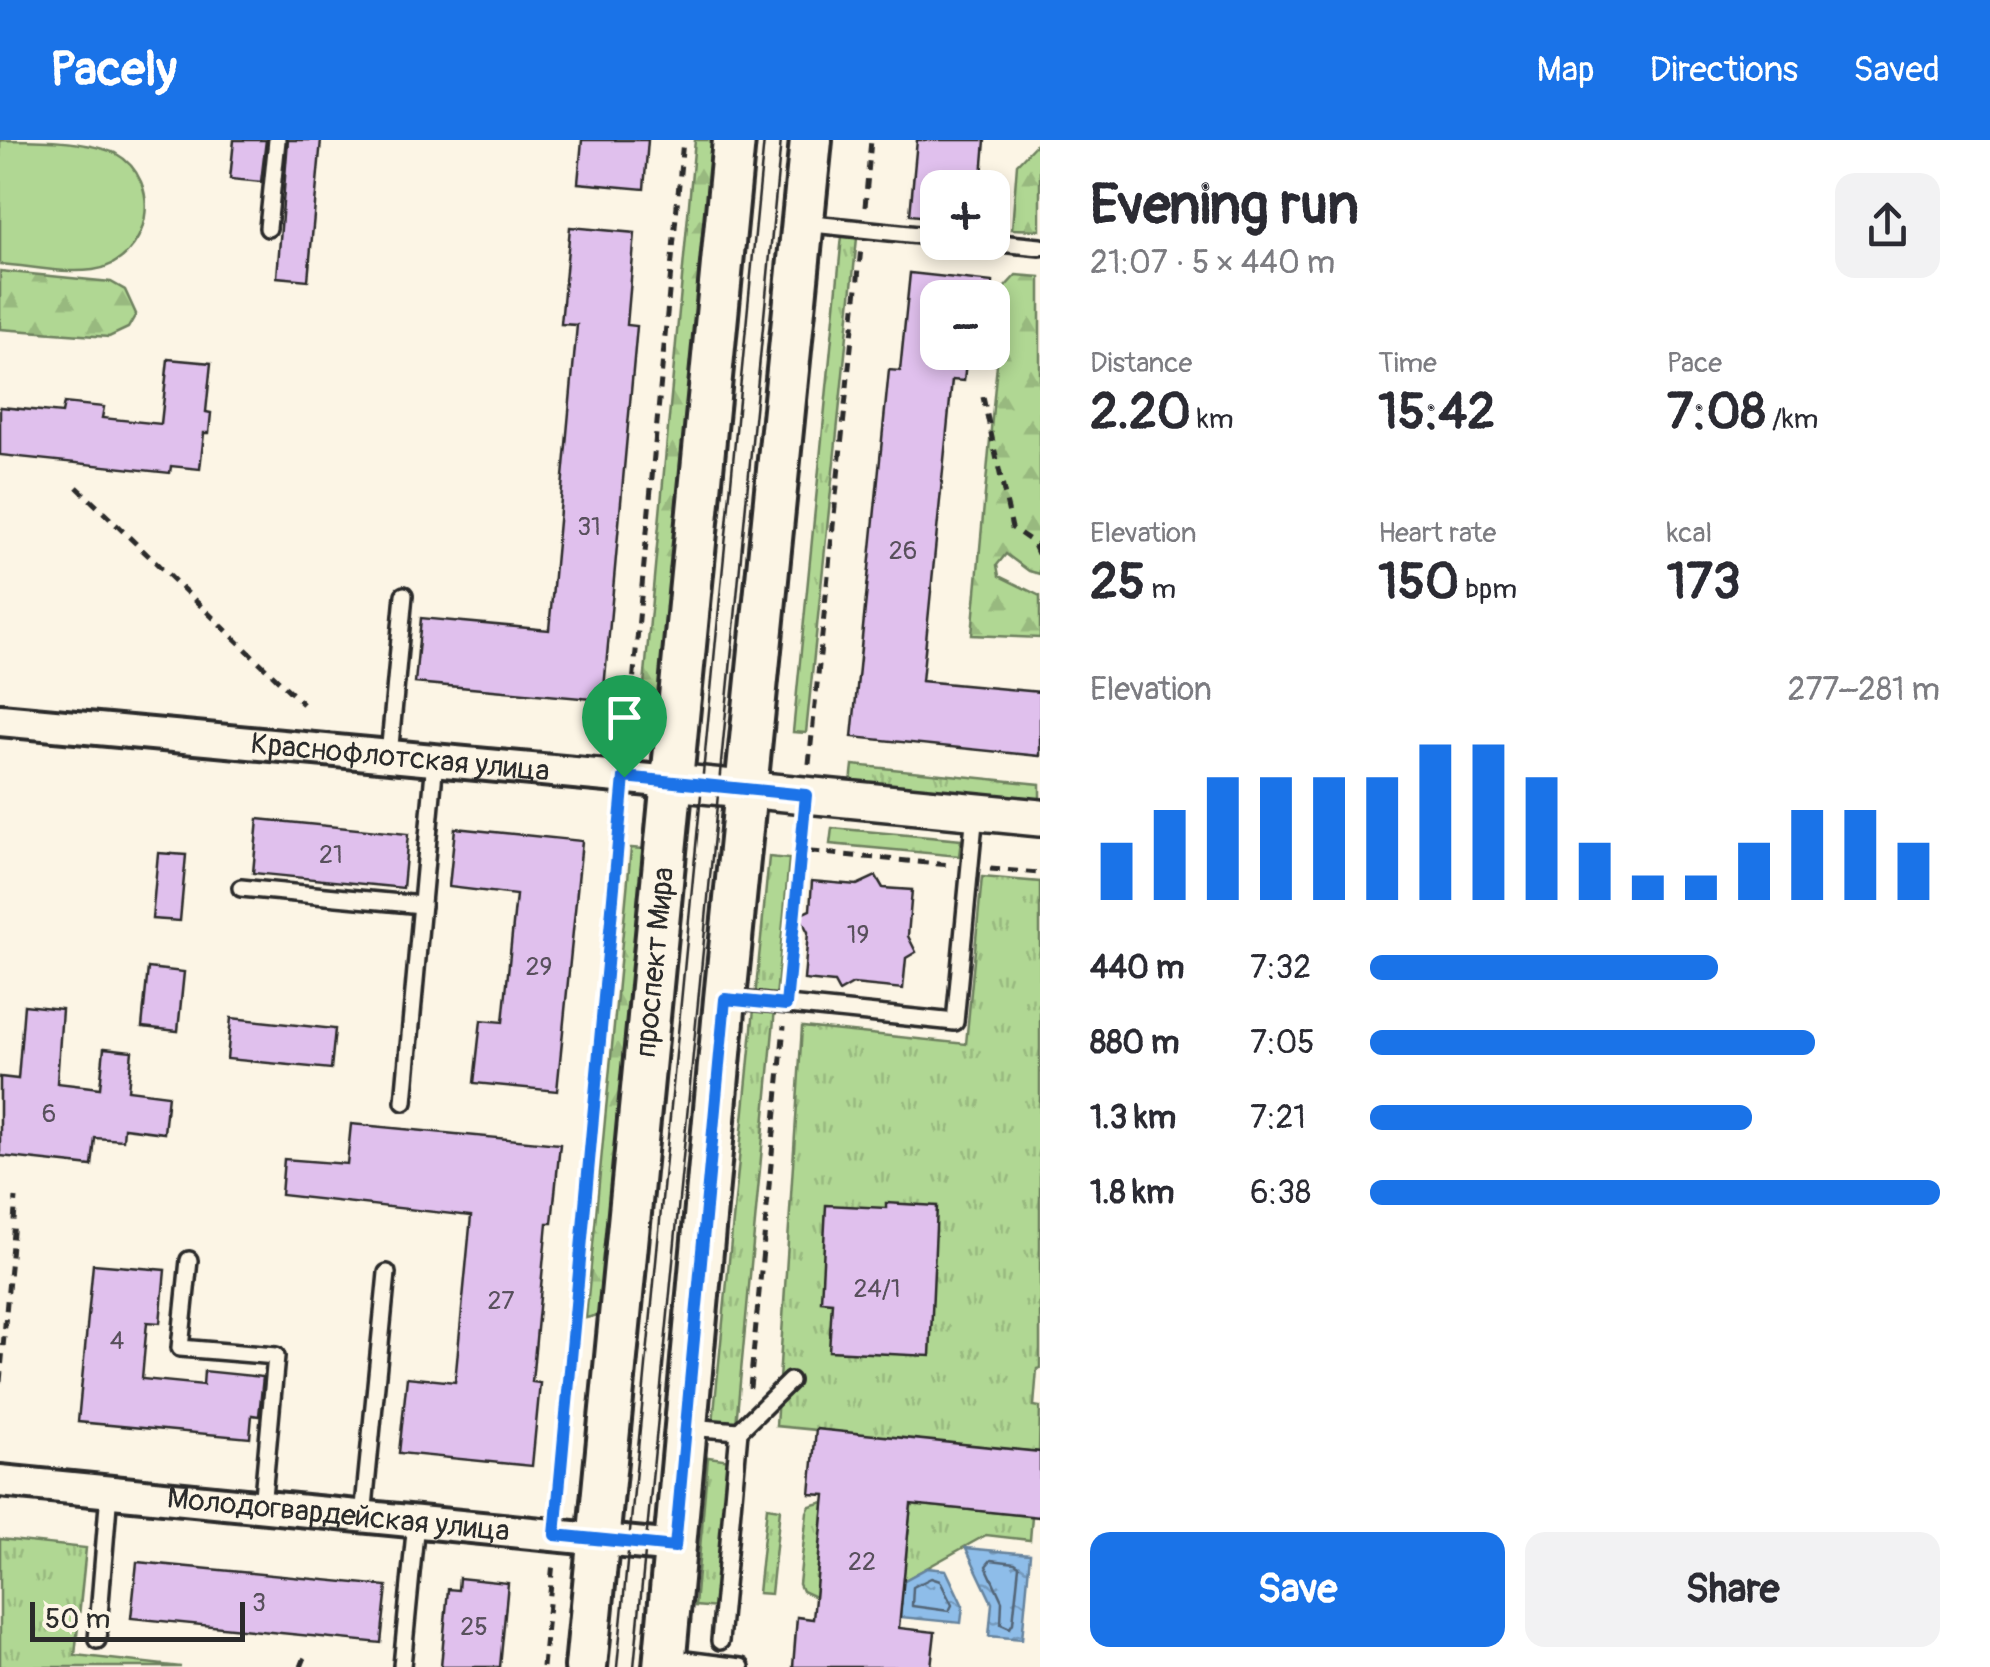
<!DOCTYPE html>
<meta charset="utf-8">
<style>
:root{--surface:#fff;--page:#f2f2f3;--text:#2b2b33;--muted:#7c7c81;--accent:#1a73e8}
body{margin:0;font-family:Pangolin,sans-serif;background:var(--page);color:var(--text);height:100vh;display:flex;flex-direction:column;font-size:38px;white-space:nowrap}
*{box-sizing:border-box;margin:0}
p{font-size:32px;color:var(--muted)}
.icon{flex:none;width:55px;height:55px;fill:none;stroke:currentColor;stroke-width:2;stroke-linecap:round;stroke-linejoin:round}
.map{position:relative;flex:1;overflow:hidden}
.drawer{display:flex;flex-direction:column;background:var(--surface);width:950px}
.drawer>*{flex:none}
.fabs{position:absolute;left:920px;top:30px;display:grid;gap:20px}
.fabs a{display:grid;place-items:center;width:90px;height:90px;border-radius:20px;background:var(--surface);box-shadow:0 5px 15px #0003;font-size:50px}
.scale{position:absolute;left:30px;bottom:25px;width:215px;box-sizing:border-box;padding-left:10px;border:5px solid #2b2b2b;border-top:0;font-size:28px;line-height:35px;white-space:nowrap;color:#2b2b2b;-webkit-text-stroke:8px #fcf5e5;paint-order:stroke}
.pin{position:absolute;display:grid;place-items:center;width:85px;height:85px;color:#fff;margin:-102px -42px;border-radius:50% 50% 50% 0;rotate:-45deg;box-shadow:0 0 10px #0007}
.pin .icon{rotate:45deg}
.round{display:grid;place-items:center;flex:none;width:105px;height:105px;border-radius:20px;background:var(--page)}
.head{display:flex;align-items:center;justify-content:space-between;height:170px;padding:0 50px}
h1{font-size:55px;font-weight:700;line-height:75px}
.stats{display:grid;grid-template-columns:repeat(3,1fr);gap:15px;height:170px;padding:10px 50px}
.stats div{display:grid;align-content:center}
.stats b{font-size:50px;font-weight:700}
.stats small{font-size:28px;font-weight:400}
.stats p{font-size:28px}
.chart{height:280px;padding:20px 50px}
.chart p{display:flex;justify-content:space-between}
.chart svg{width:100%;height:180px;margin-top:10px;stroke:var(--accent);stroke-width:6}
.button{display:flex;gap:20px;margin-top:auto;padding:20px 50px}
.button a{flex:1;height:115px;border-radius:20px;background:var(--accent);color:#fff;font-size:40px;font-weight:700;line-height:115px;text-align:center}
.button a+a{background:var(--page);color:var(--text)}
ul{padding:0 50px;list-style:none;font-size:32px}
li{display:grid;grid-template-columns:160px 120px 1fr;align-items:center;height:75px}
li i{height:25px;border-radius:12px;background:var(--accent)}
header{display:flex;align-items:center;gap:60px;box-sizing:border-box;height:140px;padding:0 50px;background:var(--accent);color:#fff}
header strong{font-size:48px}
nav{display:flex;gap:55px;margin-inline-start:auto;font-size:35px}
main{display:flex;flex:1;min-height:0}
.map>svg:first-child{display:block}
.grass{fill:url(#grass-tufts);stroke:#6e815f;stroke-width:2.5}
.forest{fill:url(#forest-firs);stroke:#6e815f;stroke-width:2.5}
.pitch{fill:#b0d793;stroke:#6e815f;stroke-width:2.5}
.water{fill:url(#water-ripples);stroke:#66839d;stroke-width:2.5}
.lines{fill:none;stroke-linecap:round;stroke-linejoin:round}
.shore{stroke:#536577;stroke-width:2.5}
.building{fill:#e0c0ed;stroke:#2b2b2b;stroke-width:2.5}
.service-casing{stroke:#2b2b2b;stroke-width:22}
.minor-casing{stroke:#2b2b2b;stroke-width:38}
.tertiary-casing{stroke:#2b2b2b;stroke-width:42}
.secondary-casing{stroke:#2b2b2b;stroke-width:48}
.path{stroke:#2b2b2b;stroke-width:5;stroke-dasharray:10 8;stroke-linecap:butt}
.service{stroke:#fcf5e5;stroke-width:15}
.minor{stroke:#fcf5e5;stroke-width:30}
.tertiary{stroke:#fcf5e5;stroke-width:35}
.secondary{stroke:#fcf5e5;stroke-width:40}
.tram{stroke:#2b2b2b;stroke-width:2.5}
.route-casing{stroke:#fff;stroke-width:20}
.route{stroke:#1a73e8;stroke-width:12}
.labels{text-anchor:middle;stroke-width:10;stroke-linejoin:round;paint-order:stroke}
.number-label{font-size:25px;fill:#58505c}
.street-label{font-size:30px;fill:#2b2b2b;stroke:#fcf5e5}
</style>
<header>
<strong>Pacely</strong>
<nav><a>Map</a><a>Directions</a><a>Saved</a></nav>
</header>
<main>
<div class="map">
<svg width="1040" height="1527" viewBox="0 0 1040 1527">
<defs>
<pattern id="grass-tufts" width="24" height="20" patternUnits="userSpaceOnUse" patternTransform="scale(2.5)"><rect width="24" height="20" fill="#b0d793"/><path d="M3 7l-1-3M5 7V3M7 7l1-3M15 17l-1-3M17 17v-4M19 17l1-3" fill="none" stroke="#98b97f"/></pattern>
<pattern id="forest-firs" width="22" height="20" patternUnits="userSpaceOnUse" patternTransform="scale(2.5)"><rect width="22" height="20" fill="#b0d793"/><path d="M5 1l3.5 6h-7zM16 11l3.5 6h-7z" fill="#98b97f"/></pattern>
<pattern id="water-ripples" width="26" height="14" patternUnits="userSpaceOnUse" patternTransform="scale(2.5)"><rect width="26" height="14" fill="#8ebde9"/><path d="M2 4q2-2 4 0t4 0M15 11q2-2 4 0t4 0" fill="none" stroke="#749abd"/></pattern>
</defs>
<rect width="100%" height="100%" fill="#fcf5e5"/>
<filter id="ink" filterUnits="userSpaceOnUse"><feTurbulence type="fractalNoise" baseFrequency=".01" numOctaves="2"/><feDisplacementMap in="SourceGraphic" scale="20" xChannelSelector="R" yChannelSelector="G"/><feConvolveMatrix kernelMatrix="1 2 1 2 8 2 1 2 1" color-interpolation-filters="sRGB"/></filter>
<g filter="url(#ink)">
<g class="grass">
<path d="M842,96l15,2 -51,495 -13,-1z"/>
<path d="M853,625l187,19v19l-189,-20z"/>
<path d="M832,688l129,12 -2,16 -129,-12z"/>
<path d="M769,717l20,2 -53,566 -23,-2z"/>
<path d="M982,737l58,5v486l-3,1 -3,37 6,1 -1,45 -263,-26 26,-399 164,17z"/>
<path d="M708,1317l23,3 -13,148 -23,-2z"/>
<path d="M824,1362l-9,95 -13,-6 -3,-7 8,-72 3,-6z"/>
<path d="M911,1364l121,12 -2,24 -44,-5 -83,46z"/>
<path d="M767,1367l13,2 -9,85 -13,-1z"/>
<path d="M0,1399l86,9 -11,107 106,12h-181z"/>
</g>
<g class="forest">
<path d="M695,0h29l-54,580 -29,-3z"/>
<path d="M1040,0v90l-28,-1 5,-65z"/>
<path d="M0,131l111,11 14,8 11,24 -8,14 -19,9 -109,-8z"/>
<path d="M1016,135l24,2v297l-11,-3 -23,-17 -9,11 2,11 41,20v42l-68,-3 32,-347z"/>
<path d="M631,708l24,2 -45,462 -24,6z"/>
</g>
<path class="pitch" d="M0,0c36,0 83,0 115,13 51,28 35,109 -22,117 -29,4 -63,-4 -93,-6z"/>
<g class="water">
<path d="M966,1408l64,6 -8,85 -33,-3 3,-33z"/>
<path d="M927,1428l19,2 17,36 -2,17 -61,-6 3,-36z"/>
</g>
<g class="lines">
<g class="shore">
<path d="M991,1420l24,3 4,3 -6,57 -3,5 -9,-4 1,-23 -16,-35z"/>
<path d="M931,1438l9,3 12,24 -3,6 -37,-5 1,-19z"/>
</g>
</g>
<g class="building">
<path d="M234,0h32l-5,42 -31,-3z"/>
<path d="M288,0h33l-13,140 -31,-3z"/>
<path d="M582,0h66l-4,49 -66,-6z"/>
<path d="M917,0h68l-4,48h-43v30l-28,-3z"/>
<path d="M570,87l65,6 -8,92 10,1 -34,374 -188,-17 6,-65 128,12 28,-305 -16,-1z"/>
<path d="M910,133l83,9 -1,16h-54v54h29l-3,29 -12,-1 -30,301 118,11v64l-188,-19 37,-367 11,1z"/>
<path d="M168,219l43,4 -5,49 5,1 -2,20h-5l-4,36 -29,-3 -1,7 -170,-18v-48l62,6 2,-10 40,4 -2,11 59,6z"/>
<path d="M258,679l150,15 -5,54 -150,-15z"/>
<path d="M455,688l127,13 -25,250 -83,-8 7,-63 22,2 13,-127 -67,-8z"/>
<path d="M158,713l28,2 -6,66 -28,-2z"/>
<path d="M876,736l7,12 29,2 -4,46 8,16 -10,6 -3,31 -50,-5 -14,8 -5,-9 -30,-3 4,-48 -9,-17 11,-5 2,-29 45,4z"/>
<path d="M148,828l36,4 -6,59 -36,-4z"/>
<path d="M24,865l38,4 -5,74 43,5 4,-40 28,3 -4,39 40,5 -4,38 -40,-5 -1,12 -28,-2 -3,28 -92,-10v-79l18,2z"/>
<path d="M231,878l104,11 -4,40 -104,-10z"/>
<path d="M351,984l209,20 -8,79h-5l-15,159 8,1 -8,83 -133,-13 8,-76 48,5 16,-166 -190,-21 3,-36 63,5z"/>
<path d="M886,1063l51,3 -7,150 -101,-5 3,-49 -11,-1 5,-96 60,3z"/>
<path d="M93,1124l72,6 -5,53 -13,-1 -5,57 61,6 1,-14 59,6 -4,39 -7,-1 -2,23 -172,-16z"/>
<path d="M816,1289l224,23v65l-129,-13 -12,124 36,4 -4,35h-138l4,-50 16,2 12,-124 -15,-1z"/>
<path d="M137,1422l250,24 -6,57 -250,-25z"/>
<path d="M459,1438l49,5 -8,84h-59l7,-78 10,1z"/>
</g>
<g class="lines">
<defs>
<g id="service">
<path d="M803,83l135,14"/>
<path d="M268,88l9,-88"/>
<path d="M989,102l51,5"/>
<path d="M389,616l15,-161"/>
<path d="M241,748l181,17"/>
<path d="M729,859l226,23 20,-210"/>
<path d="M404,962l31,-342"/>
<path d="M189,1120l-9,88 96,8 -14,151"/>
<path d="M688,1287l51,4"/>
<path d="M363,1377l24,-244"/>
<path d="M97,1500l12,-148"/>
<path d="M720,1501l19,-210 51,-50"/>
<path d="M669,1518l72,9"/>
<path d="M402,1526l14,-144"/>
</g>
<g id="minor">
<path id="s1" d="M0,580l672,62"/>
<path id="s2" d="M0,1341l675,66"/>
</g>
<path id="tertiary" d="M672,642l368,36"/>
<g id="secondary">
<path id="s3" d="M586,1527l148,-1527"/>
<path d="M664,1527l61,-668 86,-859"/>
</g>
</defs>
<use href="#service" class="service-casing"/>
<use href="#minor" class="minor-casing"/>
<use href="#tertiary" class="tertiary-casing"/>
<use href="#secondary" class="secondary-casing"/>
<g class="path">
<path d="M865,67l6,-67"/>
<path d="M983,257l29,131 28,19"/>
<path d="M77,347l226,217"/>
<path d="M1034,405l6,13"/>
<path d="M627,609l56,-609"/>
<path d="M809,624l52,-516"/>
<path d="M801,711l2,-26"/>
<path d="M990,729l50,4"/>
<path d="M788,845l13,-134 149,14"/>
<path d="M0,1242l16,-184"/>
<path d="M750,1248l34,-362"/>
<path d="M558,1366l64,-701"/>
<path d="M301,1527l4,-10"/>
<path d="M543,1527l10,-105"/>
</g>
<use href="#service" class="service"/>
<use href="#minor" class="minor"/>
<use href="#tertiary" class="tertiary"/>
<use href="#secondary" class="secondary"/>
<g class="tram">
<path d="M617,1527l147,-1527"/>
<path d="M634,1527l147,-1527"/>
</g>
</g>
</g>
<g class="lines" filter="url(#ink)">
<defs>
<path id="route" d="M624,637l182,18 -20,210 -61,-6 -50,548 -120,-12z"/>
</defs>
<use href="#route" class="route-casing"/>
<use href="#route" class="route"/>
</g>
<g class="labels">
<g class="number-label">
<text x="589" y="395">31</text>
<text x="903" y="419">26</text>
<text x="331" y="723">21</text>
<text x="858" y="803">19</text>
<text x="539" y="835">29</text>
<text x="49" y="982">6</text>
<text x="877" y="1157">24/1</text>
<text x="501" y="1169">27</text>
<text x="117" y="1209">4</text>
<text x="862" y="1430">22</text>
<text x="259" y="1471">3</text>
<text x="474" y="1495">25</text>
</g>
<g class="street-label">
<text dy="10" stroke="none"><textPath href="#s1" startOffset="402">Краснофлотская улица</textPath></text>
<text dy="10" stroke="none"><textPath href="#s3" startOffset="708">проспект Мира</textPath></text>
<text dy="10" stroke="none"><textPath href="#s2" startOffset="340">Молодогвардейская улица</textPath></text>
</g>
</g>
</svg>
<div class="fabs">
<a>+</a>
<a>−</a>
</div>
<div class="scale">50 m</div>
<div class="pin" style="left:624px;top:637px;background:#1e9e55"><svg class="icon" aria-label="arrive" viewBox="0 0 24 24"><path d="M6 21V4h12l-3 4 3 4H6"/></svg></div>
</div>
<section class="drawer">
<div class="head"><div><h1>Evening run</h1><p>21:07 · 5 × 440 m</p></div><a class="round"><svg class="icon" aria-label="share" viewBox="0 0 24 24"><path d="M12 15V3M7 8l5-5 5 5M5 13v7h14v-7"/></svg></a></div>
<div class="stats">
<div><p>Distance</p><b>2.20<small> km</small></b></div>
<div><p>Time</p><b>15:42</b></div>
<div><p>Pace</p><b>7:08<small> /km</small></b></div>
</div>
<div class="stats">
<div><p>Elevation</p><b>25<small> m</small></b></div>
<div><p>Heart rate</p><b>150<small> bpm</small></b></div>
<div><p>kcal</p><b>173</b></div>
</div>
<div class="chart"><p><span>Elevation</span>277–281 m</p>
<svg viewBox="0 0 160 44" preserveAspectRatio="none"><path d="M5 44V30M15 44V22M25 44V14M35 44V14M45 44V14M55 44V14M65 44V6M75 44V6M85 44V14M95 44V30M105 44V38M115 44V38M125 44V30M135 44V22M145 44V22M155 44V30"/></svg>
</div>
<ul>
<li><b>440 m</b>7:32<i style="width:61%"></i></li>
<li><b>880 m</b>7:05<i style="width:78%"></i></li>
<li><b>1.3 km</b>7:21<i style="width:67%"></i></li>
<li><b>1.8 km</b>6:38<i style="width:100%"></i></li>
</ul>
<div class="button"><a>Save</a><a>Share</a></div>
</section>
</main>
